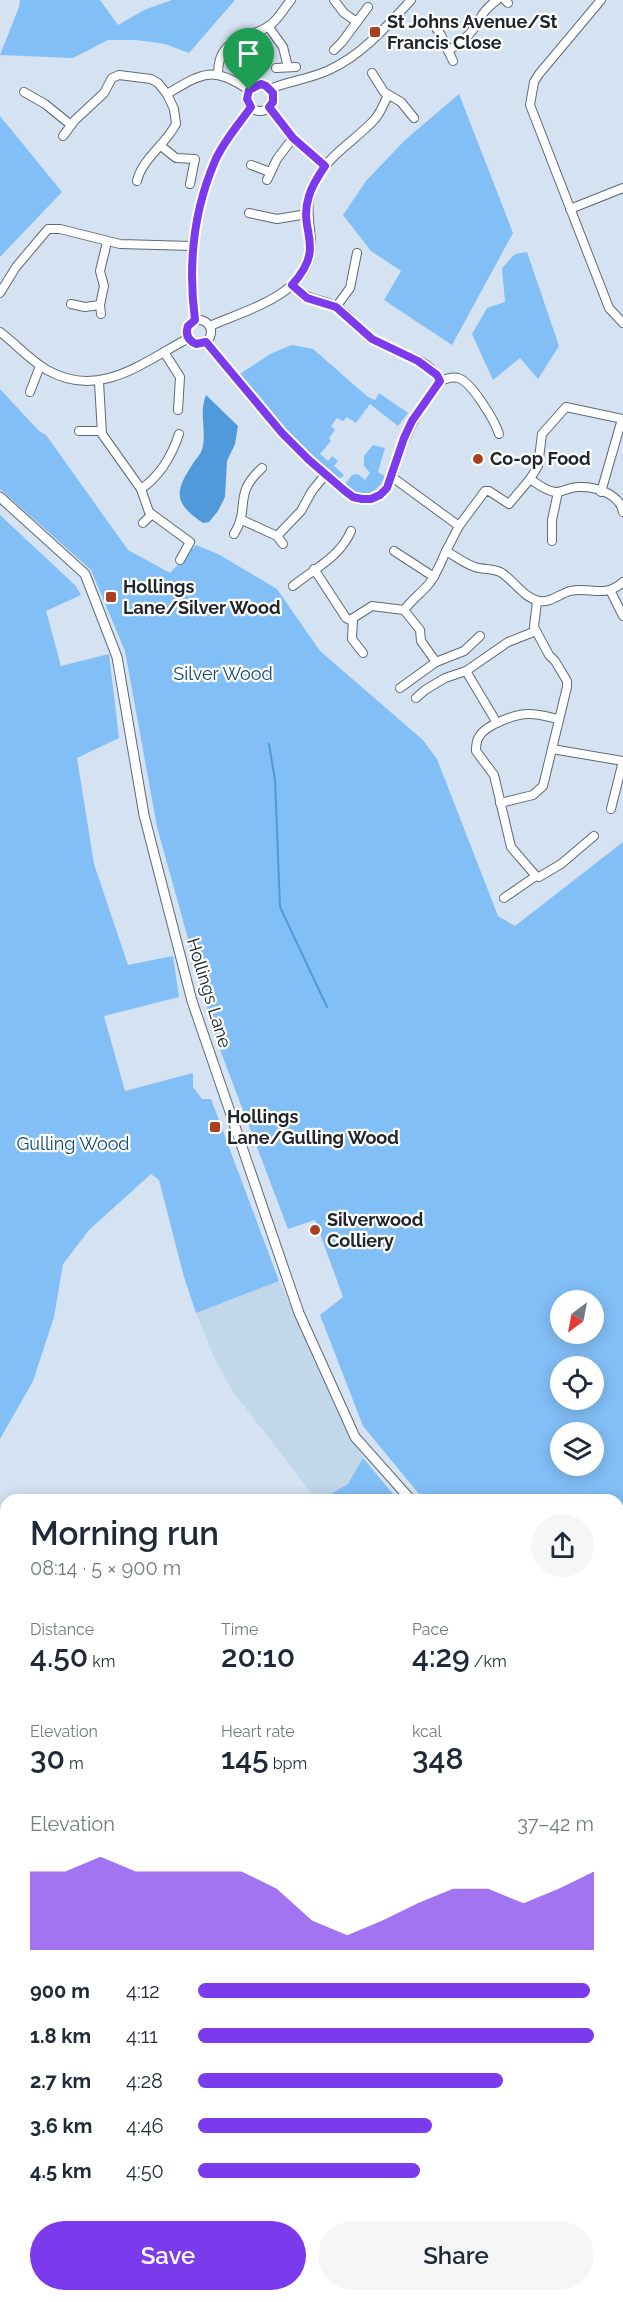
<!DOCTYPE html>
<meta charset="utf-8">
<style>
:root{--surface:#fff;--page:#f6f6f7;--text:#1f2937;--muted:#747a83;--accent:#7c3aed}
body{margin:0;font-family:Raleway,sans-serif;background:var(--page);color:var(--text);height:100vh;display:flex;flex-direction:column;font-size:22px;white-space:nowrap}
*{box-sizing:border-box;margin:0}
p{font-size:20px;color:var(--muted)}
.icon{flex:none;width:33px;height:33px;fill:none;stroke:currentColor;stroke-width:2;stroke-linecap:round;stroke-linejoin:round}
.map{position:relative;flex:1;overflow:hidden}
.side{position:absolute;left:0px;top:1494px;width:624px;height:808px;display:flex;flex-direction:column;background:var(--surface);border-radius:18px 18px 0 0;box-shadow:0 3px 15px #0003}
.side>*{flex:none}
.needle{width:39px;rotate:212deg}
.buttons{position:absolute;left:550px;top:1290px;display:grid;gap:12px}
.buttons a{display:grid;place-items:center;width:54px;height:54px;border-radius:50%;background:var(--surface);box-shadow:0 3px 15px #0003;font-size:30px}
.pin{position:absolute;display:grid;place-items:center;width:51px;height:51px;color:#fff;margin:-62px -26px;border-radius:50% 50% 50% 0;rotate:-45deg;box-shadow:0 0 6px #0007}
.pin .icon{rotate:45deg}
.round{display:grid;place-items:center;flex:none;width:63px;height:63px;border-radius:32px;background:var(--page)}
.overview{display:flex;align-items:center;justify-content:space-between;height:102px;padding:0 30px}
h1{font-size:33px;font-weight:600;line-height:45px}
.figures{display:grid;grid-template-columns:repeat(3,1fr);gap:9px;height:102px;padding:6px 30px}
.figures div{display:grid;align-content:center}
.figures b{font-size:30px;font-weight:600}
.figures small{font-size:16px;font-weight:400}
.figures p{font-size:16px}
.chart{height:168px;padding:12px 30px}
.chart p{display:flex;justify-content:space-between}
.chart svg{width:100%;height:108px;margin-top:6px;fill:var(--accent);opacity:.7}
.primary-button{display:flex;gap:12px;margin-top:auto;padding:12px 30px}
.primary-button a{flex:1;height:69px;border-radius:36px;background:var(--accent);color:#fff;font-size:24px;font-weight:600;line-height:69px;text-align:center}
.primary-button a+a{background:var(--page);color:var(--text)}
ul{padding:0 30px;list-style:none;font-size:20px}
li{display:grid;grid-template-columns:96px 72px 1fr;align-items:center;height:45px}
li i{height:15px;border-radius:8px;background:var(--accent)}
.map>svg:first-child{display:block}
.built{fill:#c3d7ea}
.green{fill:#82bff7;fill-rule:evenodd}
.water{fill:#5099da}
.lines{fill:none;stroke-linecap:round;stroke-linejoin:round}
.stream{stroke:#5099da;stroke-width:2}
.minor-casing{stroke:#5d6a76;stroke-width:10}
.tertiary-casing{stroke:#5d6a76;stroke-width:11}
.minor{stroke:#fff;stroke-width:8}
.tertiary{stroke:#fff;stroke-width:9}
.route-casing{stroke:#fff;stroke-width:12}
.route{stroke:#7c3aed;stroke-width:8}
.poi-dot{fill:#a94121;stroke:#fff;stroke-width:2}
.labels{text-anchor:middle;stroke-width:4.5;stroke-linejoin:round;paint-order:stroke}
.poi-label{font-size:18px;font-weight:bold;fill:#20252a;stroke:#fff;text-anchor:start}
.park-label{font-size:18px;fill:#114872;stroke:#fff}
.street-label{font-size:18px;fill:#20252a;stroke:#fff}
</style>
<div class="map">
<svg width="623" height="2302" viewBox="0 0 623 2302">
<rect width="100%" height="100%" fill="#d4e2f1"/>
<path class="built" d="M279,1281l84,177 -15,26 -28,16h-3l-83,-107 -18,-31 -20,-49z"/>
<g class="green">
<path d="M20,0h80l18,25 26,-15 28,-10h63l-46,53 -24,-9 -29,-4h-28l-35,18 -73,-3 19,-48z"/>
<path d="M459,94l54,139 -61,112 -68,-45 17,-29 -30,-20 -28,-36 23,-34 39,-41z"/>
<path d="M0,116l62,76 -62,65z"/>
<path d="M527,252l32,94 -21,33 -18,-21 -27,22 -21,-46 15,-26 18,-6 -3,-34 13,-14z"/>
<path d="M292,345l21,4 55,48 7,3 4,-7 29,20 -10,13 -28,-22 -14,19 -9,-6 -4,4 -6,-3 -6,8 4,4 -6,8 2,3 -11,13 8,7 4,-5 6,5 -4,5 10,9 -9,8 -26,-23 -74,-83 37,-24z"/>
<path d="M0,389l39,42 7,4 82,115 42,23 26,-28 22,9 59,35 43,62 103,89 14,19 61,157 17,10 108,-84v960l-5,-5v-297h-194l-61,-74 -43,-111 23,-18 -28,-77 -27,9 -72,-190 -59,-212 -32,-176 -34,-81 -91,-81zM561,1300h33v34h-33zM561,1366h33v34h-33zM561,1432h33v34h-33z"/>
<path d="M373,445l12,3 -7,24 7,4c-6,15 -16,19 -32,21l-10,-10 9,-12 6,-1 7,6 5,-7 -6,-7v-10z"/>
<path d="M0,515l76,71 5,9 -35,16 15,55 48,-12 10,84 -42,20 17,106 34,101 45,-9 6,41 -75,19 21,75 68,-18v14l9,12h9l68,182 -83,32 -12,-36 -25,-97 -8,-6 -62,56 -26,34 -9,53 -21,64 -33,58z"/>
<path d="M363,1458l35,42h-78l28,-16z"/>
<path d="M0,1583l6,4v498h-6z"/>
<path d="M618,1833l5,5v262l-5,-4z"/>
</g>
<path class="water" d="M206,395l32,31 -3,18 -8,17 -2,36 -7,14 -9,11 -6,1c-31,-21 -28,-32 -9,-61 4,-5 8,-10 9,-16 3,-18 -4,-34 3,-51z"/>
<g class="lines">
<g class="stream">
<path d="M269,744l6,36 5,127 47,100"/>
<path d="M0,1608l3,16 3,76 -6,13"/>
</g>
<defs>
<g id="minor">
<path d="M334,0l10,13 13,9"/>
<path d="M505,0l3,3"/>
<path d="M601,0l-62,74 -5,8 -4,23 79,203 14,15"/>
<path d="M431,21l10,14 12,26"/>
<path d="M268,26l15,21 5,20"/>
<path d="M334,50l8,-8 26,-35"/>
<path d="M448,51c9,-6 18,-12 24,-20 11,-15 8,-18 25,-31"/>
<path d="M276,68l20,-1"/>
<path d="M372,73l12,19 17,10 13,16"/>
<path d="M218,74c0,-37 27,-33 51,-48 9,-6 15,-18 22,-26"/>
<circle cx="260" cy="98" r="13"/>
<path d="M270,89c19,-8 40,-10 59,-19 33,-15 58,-44 82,-70"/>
<path d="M24,92l21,12 26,21"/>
<path d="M167,94c37,-22 45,-28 82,-4"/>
<path d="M269,107l24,31 32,29"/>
<path d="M63,136l12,-16 29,-27 8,-15 7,-3 32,4 7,4 9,11 7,15 2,15c-11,21 -34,35 -39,57"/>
<path d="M161,146l15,12 19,1 -5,25"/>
<path d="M251,165l19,7"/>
<path d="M267,180l10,-21 16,-21"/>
<path d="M570,209l53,-21"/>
<path d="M249,213l28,6 30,-5"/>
<path d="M292,285c19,18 27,12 45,22 15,10 25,27 42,36 20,12 50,14 61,38"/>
<path d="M0,293l16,-26 32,-38h12l60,15 72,2"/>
<path d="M71,304l14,3 15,-2"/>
<path d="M336,307l14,-19 7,-35"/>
<path d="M101,314l-1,-9 4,-19 -4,-15 7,-29"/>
<circle cx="199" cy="332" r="12"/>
<path d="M195,320c-7,-55 -2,-108 20,-159 8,-19 24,-37 36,-54"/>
<path d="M210,326c38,-17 105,-33 101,-86 -2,-26 -7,-38 6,-62 14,-25 39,-38 58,-59 6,-7 9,-16 13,-24"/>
<path d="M0,332c16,12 30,28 47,38 53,30 96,-8 142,-32"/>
<path d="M206,342c41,49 79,100 128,140 8,6 16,15 27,17 16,2 25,-9 31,-22"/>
<path d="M164,352l16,25 -2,33"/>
<path d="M440,381c-25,35 -37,54 -48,96l67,49"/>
<path d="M440,381c5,-2 12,-5 18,-3 13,3 37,43 41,56"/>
<path d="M99,382l3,52 39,55 8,23 41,30 -10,18"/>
<path d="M30,392l10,-26"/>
<path d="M79,431h22"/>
<path d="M530,479l8,-13 4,-32 24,-27 57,12"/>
<path d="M141,489c19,-13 31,-34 38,-55"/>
<path d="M601,492l21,-73"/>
<path d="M623,512c-3,-18 -28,-26 -45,-25 -8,0 -15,5 -23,5 -9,-1 -18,-8 -25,-13l-21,25 -20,-13h-4l-26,35 -13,25c9,5 19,13 29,16 8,3 19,1 27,6 12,8 22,25 37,28 12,2 20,-7 31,-10 20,-5 34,8 53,-9"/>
<path d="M242,520l35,16 6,8"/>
<path d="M143,523l9,-9"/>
<path d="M234,534c17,-27 -2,-39 28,-66"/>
<path d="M277,536l24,-25 11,-20 13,-16"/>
<path d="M552,541v-21l6,-28"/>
<path d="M394,551l40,26"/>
<path d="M314,569l32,49 4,2 22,-14 32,4c8,-10 16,-16 24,-25 8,-9 13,-23 18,-34"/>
<path d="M293,586c21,-17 47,-29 58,-55"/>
<path d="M610,590l13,26"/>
<path d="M404,610l16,20 1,11 15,21 28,-11 16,-15"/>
<path d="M353,619l-1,20 11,14"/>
<path d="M466,671l31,52"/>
<path d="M400,688l36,-26"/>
<path d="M416,698l9,-8 20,-12 21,-7 42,-29 28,-11"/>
<path d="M558,719c-9,-2 -19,-5 -28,-5 -13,-1 -45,11 -51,23 -3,4 -3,10 -3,14l18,24 17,72 25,29 3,1 22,-13 33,-28"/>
<path d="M552,749l71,12"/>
<path d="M500,803l33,-8 10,-9 24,-99v-6l-12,-20 -6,-6 -15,-28 3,-26"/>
<path d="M611,809l12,-48"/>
<path d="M504,898l32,-22"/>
<path d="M618,2113l5,16"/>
<path d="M618,2263h5"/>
<path d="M454,2296l3,6"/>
<path d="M128,2302l2,-6"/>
<path d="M377,2302l7,-6"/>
</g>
<g id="tertiary">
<path d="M0,497l85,77 32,83 27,158 48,186 107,312 56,124 56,63"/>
<path d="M618,1809l5,5"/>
<path d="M618,2169l5,-1"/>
<path d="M546,2296v6"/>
</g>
</defs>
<use href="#minor" class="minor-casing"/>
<use href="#tertiary" class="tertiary-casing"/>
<use href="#minor" class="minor"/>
<use href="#tertiary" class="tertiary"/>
</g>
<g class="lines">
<defs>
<path id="route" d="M261,84l5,2 7,7v9l-4,5 24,31 32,28c-6,9 -13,19 -16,30 -12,37 19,49 -17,89l15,13 29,9 36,32 46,22 19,14 3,6 -28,40 -8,17 -17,50 -7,7 -9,4h-9l-9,-2 -8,-6 -36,-31 -27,-27 -76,-91 -10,2c-8,-4 -11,-10 -8,-18l7,-6c-7,-54 -2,-108 20,-159 8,-19 24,-37 36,-54l-4,-8 2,-9z"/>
</defs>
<use href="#route" class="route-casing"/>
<use href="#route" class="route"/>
</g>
<g class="poi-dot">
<rect x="369" y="26" width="12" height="12" rx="3"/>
<circle cx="478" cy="459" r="6"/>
<rect x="105" y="591" width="12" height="12" rx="3"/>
<rect x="209" y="1121" width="12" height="12" rx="3"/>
<circle cx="315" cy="1230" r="6"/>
</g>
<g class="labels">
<g class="poi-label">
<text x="387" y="28">St Johns Avenue/St<tspan x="387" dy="21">Francis Close</tspan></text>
<text x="490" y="465">Co-op Food</text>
<text x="123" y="593">Hollings<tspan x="123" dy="21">Lane/Silver Wood</tspan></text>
<text x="227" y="1123">Hollings<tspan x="227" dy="21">Lane/Gulling Wood</tspan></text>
<text x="327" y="1226">Silverwood<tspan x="327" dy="21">Colliery</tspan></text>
</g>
<g class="park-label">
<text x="223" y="680">Silver Wood</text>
<text x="73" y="1150">Gulling Wood</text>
</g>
<g class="street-label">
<text transform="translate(209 993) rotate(73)" y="6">Hollings Lane</text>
</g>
</g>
</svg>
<div class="buttons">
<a><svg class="needle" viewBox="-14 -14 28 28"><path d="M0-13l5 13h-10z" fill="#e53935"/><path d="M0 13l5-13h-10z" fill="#747a83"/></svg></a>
<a><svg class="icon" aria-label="locate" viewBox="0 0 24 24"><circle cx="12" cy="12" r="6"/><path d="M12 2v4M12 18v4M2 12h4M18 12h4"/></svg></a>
<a><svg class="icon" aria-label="layers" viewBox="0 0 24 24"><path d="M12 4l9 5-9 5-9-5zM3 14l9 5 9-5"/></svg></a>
</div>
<div class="pin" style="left:249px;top:90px;background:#1e9e55"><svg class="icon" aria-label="arrive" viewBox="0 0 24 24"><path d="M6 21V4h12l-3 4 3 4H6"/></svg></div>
<section class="side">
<div class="overview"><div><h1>Morning run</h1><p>08:14 · 5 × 900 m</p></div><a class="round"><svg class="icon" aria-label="share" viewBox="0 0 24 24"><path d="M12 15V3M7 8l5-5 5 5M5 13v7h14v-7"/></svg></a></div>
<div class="figures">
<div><p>Distance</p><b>4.50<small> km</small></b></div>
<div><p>Time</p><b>20:10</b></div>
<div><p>Pace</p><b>4:29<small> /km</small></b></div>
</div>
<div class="figures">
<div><p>Elevation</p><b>30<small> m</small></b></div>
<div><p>Heart rate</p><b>145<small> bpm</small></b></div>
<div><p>kcal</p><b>348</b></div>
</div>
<div class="chart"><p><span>Elevation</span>37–42 m</p>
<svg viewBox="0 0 160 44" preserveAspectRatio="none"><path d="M0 44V12L10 12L20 6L30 12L40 12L50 12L60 12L70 19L80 32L90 38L100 32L110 25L120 19L130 19L140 25L150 19L160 12V44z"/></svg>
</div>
<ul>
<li><b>900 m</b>4:12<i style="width:99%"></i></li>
<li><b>1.8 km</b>4:11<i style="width:100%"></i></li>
<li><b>2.7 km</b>4:28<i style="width:77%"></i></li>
<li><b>3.6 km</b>4:46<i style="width:59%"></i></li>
<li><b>4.5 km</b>4:50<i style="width:56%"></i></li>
</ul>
<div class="primary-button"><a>Save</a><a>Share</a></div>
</section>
</div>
